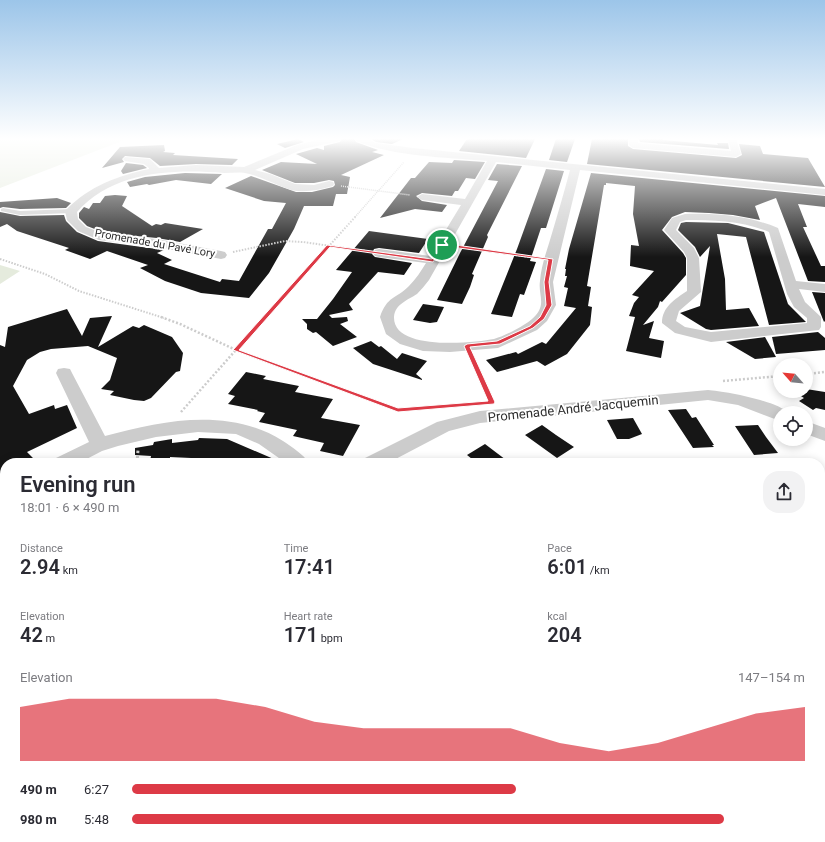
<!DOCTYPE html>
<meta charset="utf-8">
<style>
:root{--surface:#fff;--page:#f2f2f3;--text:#2b2b33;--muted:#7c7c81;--accent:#dd3a46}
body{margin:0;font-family:Roboto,sans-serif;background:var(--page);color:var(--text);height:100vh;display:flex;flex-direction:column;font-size:15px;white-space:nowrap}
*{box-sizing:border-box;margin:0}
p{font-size:13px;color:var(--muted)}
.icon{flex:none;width:22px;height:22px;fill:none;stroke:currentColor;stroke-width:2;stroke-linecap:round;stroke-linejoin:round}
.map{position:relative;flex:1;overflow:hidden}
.details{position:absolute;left:0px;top:458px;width:825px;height:384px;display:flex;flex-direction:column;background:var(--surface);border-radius:16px 16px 0 0;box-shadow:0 2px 10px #0003}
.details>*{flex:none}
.needle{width:26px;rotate:297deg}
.fabs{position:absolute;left:773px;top:358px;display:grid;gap:8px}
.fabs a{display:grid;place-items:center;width:40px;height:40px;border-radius:50%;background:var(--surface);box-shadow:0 2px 10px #0003;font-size:20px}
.pin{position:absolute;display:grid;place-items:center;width:34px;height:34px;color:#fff;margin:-17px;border:2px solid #fff;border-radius:50%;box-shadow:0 1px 4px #0007}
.round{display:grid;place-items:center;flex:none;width:42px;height:42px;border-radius:16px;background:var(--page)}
.head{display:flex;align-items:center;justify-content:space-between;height:68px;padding:0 20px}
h1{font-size:22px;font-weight:600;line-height:30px}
.stats{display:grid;grid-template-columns:repeat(3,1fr);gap:6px;height:68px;padding:4px 20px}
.stats div{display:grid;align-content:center}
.stats b{font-size:20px;font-weight:600}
.stats small{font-size:11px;font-weight:400}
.stats p{font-size:11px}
.chart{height:112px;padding:8px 20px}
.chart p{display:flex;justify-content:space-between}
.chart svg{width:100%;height:72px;margin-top:4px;fill:var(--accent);opacity:.7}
ul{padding:0 20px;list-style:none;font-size:13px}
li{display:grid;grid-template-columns:64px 48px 1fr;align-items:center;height:30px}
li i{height:10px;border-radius:5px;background:var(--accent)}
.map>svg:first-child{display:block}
.green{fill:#e5ebdd}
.water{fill:#cbdeea}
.building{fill:#161616}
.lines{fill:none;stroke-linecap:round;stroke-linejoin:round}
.path-far3{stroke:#ccc;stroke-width:1.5;stroke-dasharray:1 1;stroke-linecap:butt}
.path-far2{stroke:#ccc;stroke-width:2;stroke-dasharray:1.5 1.5;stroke-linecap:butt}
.path-far1{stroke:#ccc;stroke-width:2.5;stroke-dasharray:2 2;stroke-linecap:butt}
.path{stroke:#ccc;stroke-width:3;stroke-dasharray:2.5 2.5;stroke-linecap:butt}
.service{fill:#ccc;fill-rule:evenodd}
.minor{fill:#ccc;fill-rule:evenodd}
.route{fill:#dd3a46;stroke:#fff;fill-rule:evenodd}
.labels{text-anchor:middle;stroke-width:4;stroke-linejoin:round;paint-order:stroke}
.far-street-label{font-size:11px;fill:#2f2f2f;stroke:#fff}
.street-label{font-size:13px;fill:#2f2f2f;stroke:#fff}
</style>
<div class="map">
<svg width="825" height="842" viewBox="0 0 825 842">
<rect width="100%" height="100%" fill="#fff"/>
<g class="green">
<path d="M0,139h127l-127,49z"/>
<path d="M0,265l20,6 -20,13z"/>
<path d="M820,513l5,3v326h-613l4,-5h604z"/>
</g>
<g class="water">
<path d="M378,837h135l-7,5h-131z"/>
<path d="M674,837h68v5h-67z"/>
</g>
<g class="building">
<path d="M298,139l6,3 -19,6 -8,-4z"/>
<path d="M342,139h12l2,3 22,8 -6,2 12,3 -43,20 9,2 -3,17h-11l-3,12h-29l-10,23 -25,44 -20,25 -48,-5 -36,-12 -25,-13 8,-3 -41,-14 -17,8 -25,-9 4,-2 -52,-17 -10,-7 -7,3v-15l20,4 44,-1 2,6 11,11 21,9 66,9 -7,3 15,7 -8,4 56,18 2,-3 17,2 29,-52h4l14,-26 -22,-2 -39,-13 26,-12 45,16h16l21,-5 2,-2 -1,-4 -5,-1 -15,3h-19l-33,-13 19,-8 36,2 -21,-10 21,-6 7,2v-4l16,-4z"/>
<path d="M371,139h32l-11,5 -16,-2z"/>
<path d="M467,139h68l-9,19 -67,-7z"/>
<path d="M556,139h19l-8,23 -18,-2z"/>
<path d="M592,139h36v7l5,3 103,9 6,-3 -3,-11 21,2 3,8 45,4 17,29 -238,-23z"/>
<path d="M639,139h24v1l55,5 -1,-2h11l1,6 -89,-7z"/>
<path d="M164,145l1,6 -2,1 12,1 -2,2 65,4 -6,6 -36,-1 -36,2 -10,-8 -25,-2 -3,3 2,3 -22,6 18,-21z"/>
<path d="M454,160l31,2 -10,17 -9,-1 -8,13h-3l-3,5 -30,-3 -6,3 6,5 25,4 -5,7 -27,-3 -35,9 31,-40h4l14,-16 23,1z"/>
<path d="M126,163l17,2 4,3 -24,6 -2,-3z"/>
<path d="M497,164l25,2 -35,69 1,2 -16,37 2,1 -4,12 -8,17 -25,-4 23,-47 38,-72 -10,-1z"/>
<path d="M546,169l18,2 -18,57h-5l-11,33 6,1 -12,33 -4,-1 -8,23 -21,-3 26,-65z"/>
<path d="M185,173l37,1 -11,10 -35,-4 -27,5 -2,-1 -17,3 -3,-5 18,-5z"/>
<path d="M591,173l234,23v11l-27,-3 9,23h-4l18,39h4v16l-17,-1 -32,-83 -21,8 5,14 -27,-5 -24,-2 -24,-1 -13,5 -10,13 21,23 3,5v17l-24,27 -2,-1 -2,6 -15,18 11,-4 -5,17 15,3 -3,17 -35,-7 9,-34 -6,-1 5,-13 5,-6 -7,-2 22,-24 -24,-5 1,-21 8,1 -6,-32 2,-28 -29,-3v2h-2l-17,101 4,1 -3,19 4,1 -2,18 -23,29 -22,12 -8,-5 -40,11 -11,-12 30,-8 2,2 24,-12 4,2 30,-36 -12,-2 4,-18 -4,-1 3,-11h-2l1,-7h-1l4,-20z"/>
<path d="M115,195l12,1 -5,10 30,20 4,-2 5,1 4,-2 38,6 -23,13 -23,-4 -52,-5 -18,-7 -8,-8v-5l5,-6 5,2 4,-6h7l5,-7z"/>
<path d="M57,198l14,5 -5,5 -46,1 -17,-2 -3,1v-6z"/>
<path d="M686,222l42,1 36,9 24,72 18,18 -37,3 -23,-88 -29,-3 8,45 1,31 23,-2 10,18 -48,4 -5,-1 -26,-16 20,-7 10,-60 -10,11 -5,-10 -17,-17 3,-7z"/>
<path d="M369,231l59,8 -9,14 -40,-5 -5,1 -2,5 3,3 37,6 -8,12 -26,-3 -29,32 4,6 -24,5 3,3 15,-1 1,4 -8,3 17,13 -24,9 -17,-14 -3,1 -6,-4v-5l-5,-5h15l16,-20 19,-27 -16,-2z"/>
<path d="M812,292l13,1v28l-1,1z"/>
<path d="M423,304l21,3 -7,15 -7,1 -17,-3z"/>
<path d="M67,309l15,27 8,-18 22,-2 -14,31 35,-21 6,2 5,-3 28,12 11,16 -3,18 -4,1 -25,26 -7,3 -10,-1 -24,-5 4,-4 -13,-2 9,-9 7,-22 -29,-12 -37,3 -11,3 -13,8 -14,26 16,28 25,-9 1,4 12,-4 10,23 -50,24 6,6 -9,5h-19v12l-5,3v-133l5,2 3,-20z"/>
<path d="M818,332l7,6v12l-49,4 -4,-17z"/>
<path d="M765,337l11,20 -21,2 -29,-17z"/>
<path d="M371,341l8,6 2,-1 16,13 5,-6 25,8 -11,13 6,5v1l-49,-16 -20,-16z"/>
<path d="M246,372l20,4 -3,3 36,7 -4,6 38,7 -12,19 39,7 -17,31 -23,-5 4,-8 -31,-7 4,-6 -38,-8 6,-9 -8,-2 1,-1 -30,-6 7,-8 -7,-2z"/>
<path d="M806,389l19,3v18l-9,-2 -3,2 -14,-9 5,-3 -11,-7h13z"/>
<path d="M686,409l6,9 4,-1 18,28h-2l2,2 -21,1 -25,-38z"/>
<path d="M633,418l9,16 -13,5h-12l-10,-19z"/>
<path d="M542,425l14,10 18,12 -17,11 -32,-23z"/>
<path d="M758,425l8,12 12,16 -24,2 -19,-29z"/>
<path d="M199,438l28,1 56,24h-62l-9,-4 -42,-2v2l-10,2h-10l1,-5 -16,-1v-7l18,-3 1,-3 18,-3v4l26,-3z"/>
<path d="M485,444l25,19h-33l-10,-8z"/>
</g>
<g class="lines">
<g class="path-far3">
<path d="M341,186l69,9"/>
<path d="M355,217l49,-55"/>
</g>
<g class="path-far2">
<path d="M459,247l78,11"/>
<path d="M233,252l52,-11 18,1 63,9"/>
<path d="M0,259l45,15 34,17 85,27"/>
<path d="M264,318l92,-102"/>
</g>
<g class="path-far1">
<path d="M161,317l19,7 56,26 162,60 65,-5"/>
<path d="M473,359l18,43"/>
<path d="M806,374l19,-2"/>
<path d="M723,381l57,-5"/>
<path d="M181,412l84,-95"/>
</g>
<path class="path" d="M137,463l1,-13"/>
<path class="service" d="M3,208l17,3 51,-2 3,2 -3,2 -51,2 -19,-4v-2z"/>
<g class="minor">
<path d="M321,139h20l-1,2 -37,8 -48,21 15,4 25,10 19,1 15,-4 4,1 1,2 -1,2c-14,4 -28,7 -42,4 -16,-5 -30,-14 -46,-17 -7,-1 -14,0 -21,0 -51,-4 -111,-2 -147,39l1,7 8,8 19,7 52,5 64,12 4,1 2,3 -2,3 -4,1 -64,-12 -58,-7 -21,-9 -11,-11 -2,-9 2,-2c23,-23 50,-33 82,-40v-1l-5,-4 -19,-3 -2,-2 2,-2 25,2 9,9 37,-3 48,2 53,-22z"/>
<path d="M355,139h12l9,4 37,5 412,41v6l-245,-25 -27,112 3,23 -9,16 -10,9 -39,18 -48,4 -27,-1 -23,-7 -14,-10 -6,-17c7,-21 16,-18 29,-31 7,-7 12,-15 17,-23l-47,-6 -4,-1 -2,-3 2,-3 4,-1 51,7 31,-51 -39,-5 -5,-3 5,-3 43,5 22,-38c-43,-4 -91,-4 -131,-20zM496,162l74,8c-6,23 -13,46 -20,70 -4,13 -9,27 -10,41 -2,13 6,22 -4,34 -7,9 -31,21 -42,24 -21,4 -101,12 -100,-22 1,-13 14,-17 23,-23 4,-4 8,-9 12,-14z"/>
<path d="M630,139h8v4l93,8 -3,-12h8l5,15 -5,3 -103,-9 -4,-3z"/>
<path d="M685,214c32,-1 64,2 93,14l18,53 29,3v8l-26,-3 6,13 16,15v10l-2,3 -108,12 -36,-9 -13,-10c0,-16 13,-24 25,-32v-33l-3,-6 -20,-22 8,-12zM686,220c28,0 57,1 83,12l18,62 7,13 13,11v5l-96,9 -26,-5 -9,-6 3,-10 22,-19 -2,-34 -5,-10 -18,-18 4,-8z"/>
<path d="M64,368l6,1 2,4 33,63c58,-16 124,-29 178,5 9,6 20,13 26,22h-23l-27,-19 -23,-10 -38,-2 -42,5 -38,9 -16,5 -23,12h-26l3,-5 33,-16 -33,-69 2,-4z"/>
<path d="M708,390c16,1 70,11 80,23h-8v8l-42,-16 -30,-5 -228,23 -31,8 -61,32h-26l3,-5 72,-36 43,-11z"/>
<path d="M806,421l19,7v13l-19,-7z"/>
<path d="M5,492v17l-5,2v-17z"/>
<path d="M0,726l5,1v28l-5,-1z"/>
<path d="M5,781v32l-5,2v-32z"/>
</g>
</g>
<linearGradient id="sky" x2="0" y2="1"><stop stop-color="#9cc5e9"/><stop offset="0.54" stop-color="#fff"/><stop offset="1" stop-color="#fff" stop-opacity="0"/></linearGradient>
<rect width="825" height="257" fill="url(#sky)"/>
<path class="route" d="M442,243l111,16 -4,23 3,23 -8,14 -11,9 -33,16 -30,3 25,55 -1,2 -96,8 -165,-62 94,-105 105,14zM444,246l104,14 -4,22 2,23 -6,12 -10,9 -33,15 -30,3 -3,2 24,55 -90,7 -159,-58 91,-103 103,15z"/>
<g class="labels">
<g class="far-street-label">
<text transform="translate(155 243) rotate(10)" y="4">Promenade du Pavé Lory</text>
</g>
<g class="street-label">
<text transform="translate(573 408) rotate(-6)" y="5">Promenade André Jacquemin</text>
</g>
</g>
</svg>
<div class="fabs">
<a><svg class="needle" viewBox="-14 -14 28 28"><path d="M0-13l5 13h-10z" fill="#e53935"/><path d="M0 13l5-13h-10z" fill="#7c7c81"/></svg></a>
<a><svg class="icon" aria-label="locate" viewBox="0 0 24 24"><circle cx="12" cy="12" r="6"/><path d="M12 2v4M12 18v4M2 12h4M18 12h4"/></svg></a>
</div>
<div class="pin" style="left:442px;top:245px;background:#1e9e55"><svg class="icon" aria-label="arrive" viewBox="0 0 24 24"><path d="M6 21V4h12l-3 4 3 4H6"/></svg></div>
<section class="details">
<div class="head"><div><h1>Evening run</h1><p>18:01 · 6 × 490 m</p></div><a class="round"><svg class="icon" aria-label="share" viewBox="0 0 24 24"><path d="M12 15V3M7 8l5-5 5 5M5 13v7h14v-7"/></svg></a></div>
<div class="stats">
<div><p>Distance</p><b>2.94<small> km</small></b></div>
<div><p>Time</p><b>17:41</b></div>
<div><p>Pace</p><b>6:01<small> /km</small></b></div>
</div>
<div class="stats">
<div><p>Elevation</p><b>42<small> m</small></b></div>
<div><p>Heart rate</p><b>171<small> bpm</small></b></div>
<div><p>kcal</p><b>204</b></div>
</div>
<div class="chart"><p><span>Elevation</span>147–154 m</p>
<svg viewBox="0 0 160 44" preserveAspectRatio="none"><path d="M0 44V11L10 6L20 6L30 6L40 6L50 11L60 20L70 24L80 24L90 24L100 24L110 33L120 38L130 33L140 24L150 15L160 11V44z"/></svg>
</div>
<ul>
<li><b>490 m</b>6:27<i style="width:57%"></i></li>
<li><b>980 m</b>5:48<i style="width:88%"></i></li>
</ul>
</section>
</div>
